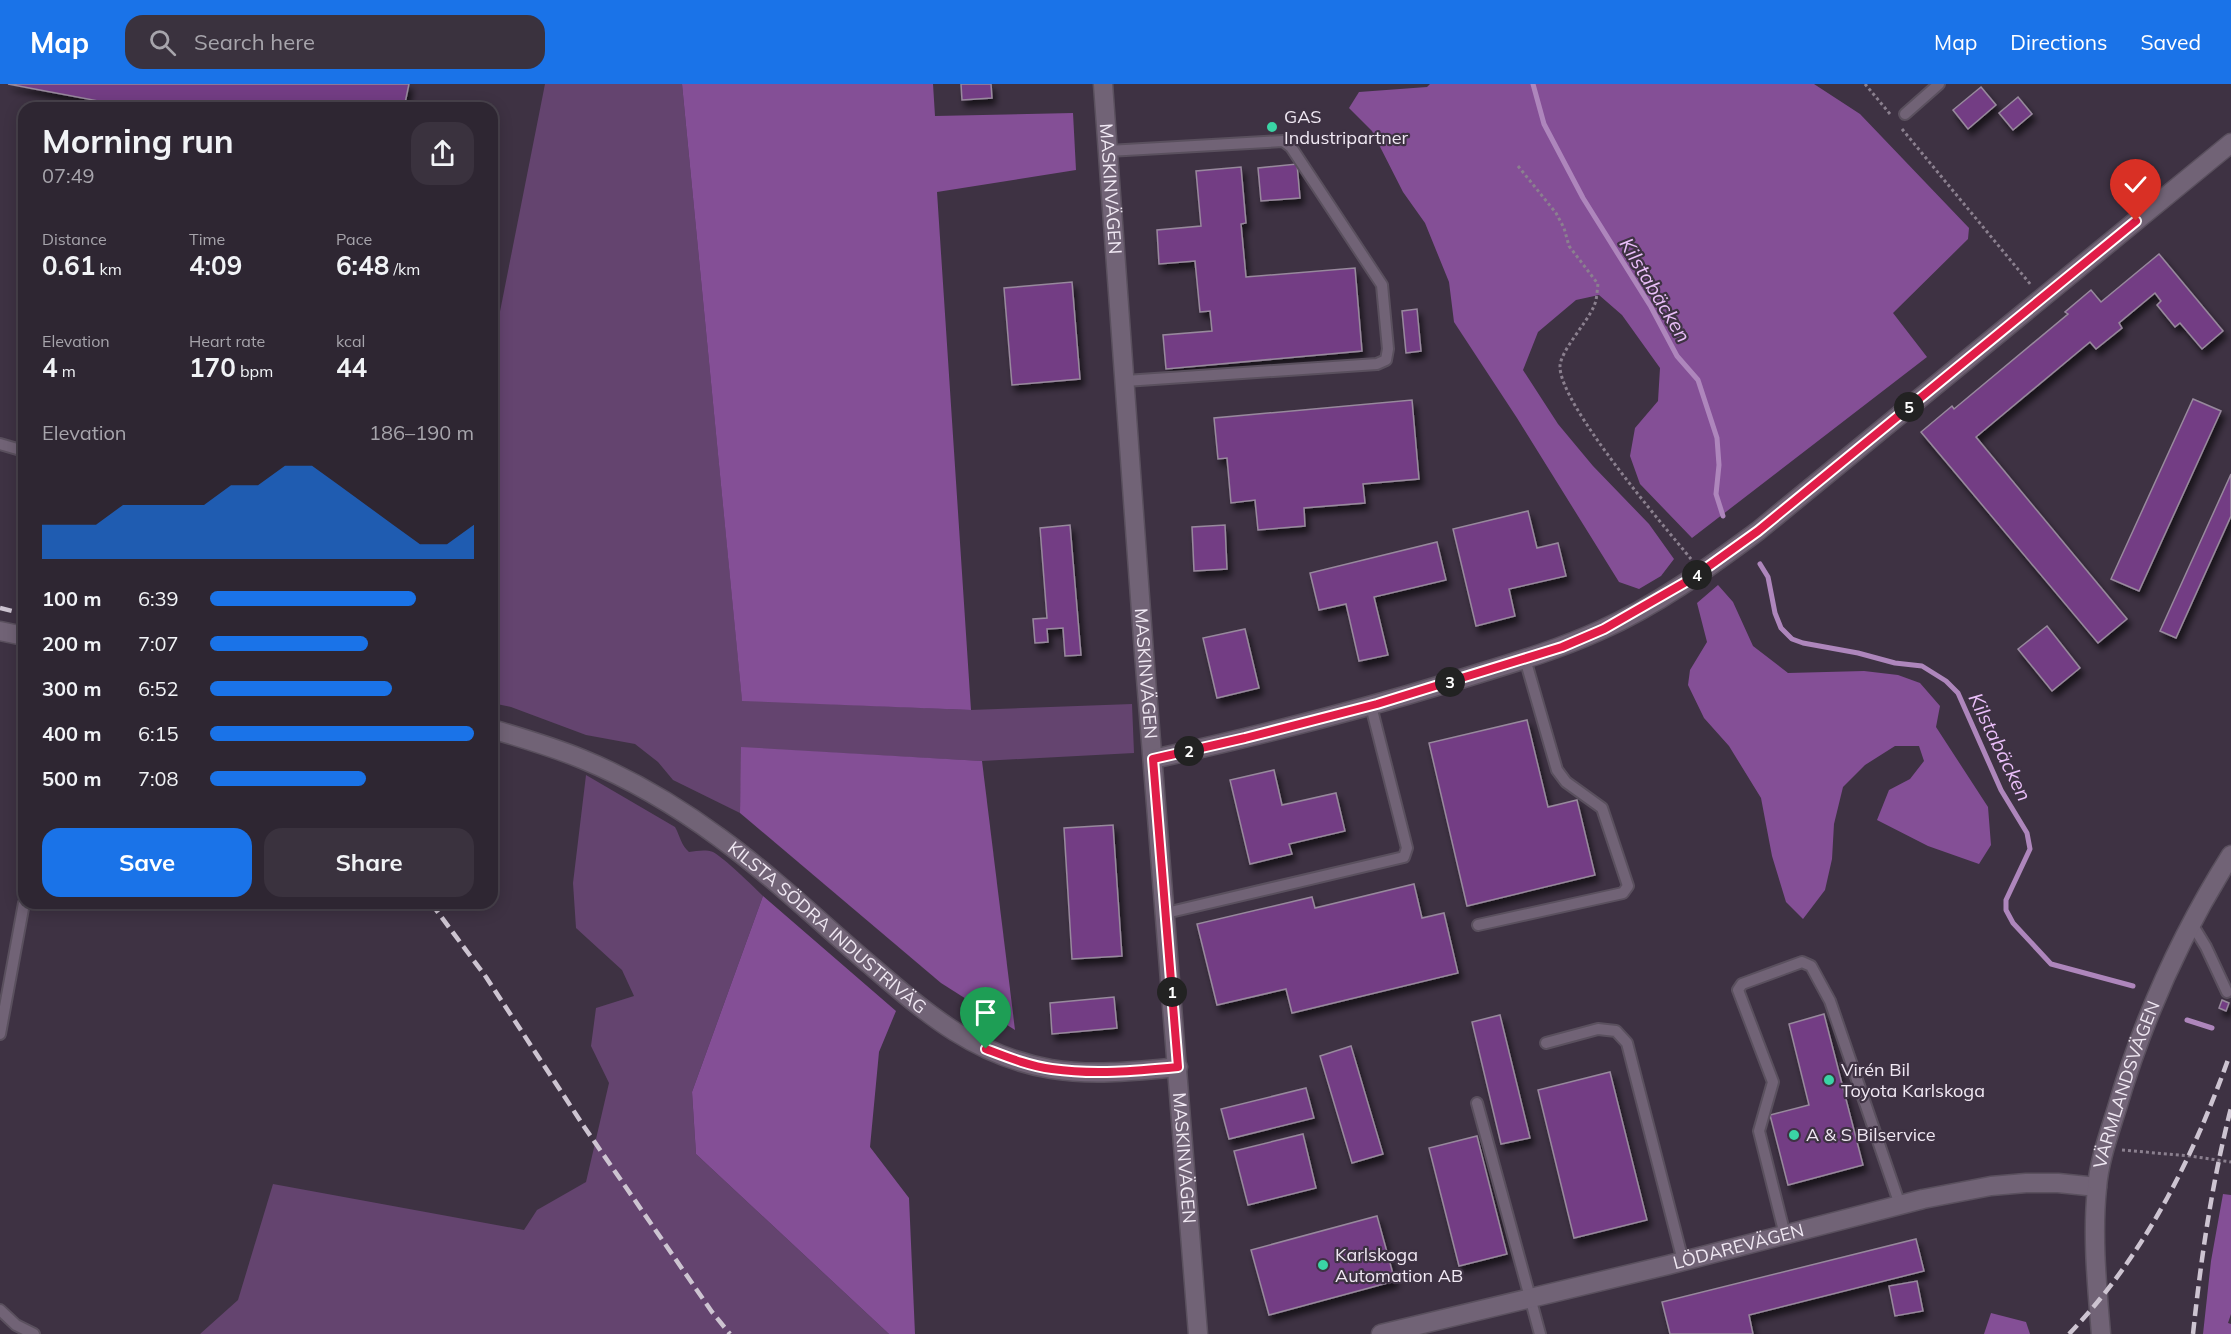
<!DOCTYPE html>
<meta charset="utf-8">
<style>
:root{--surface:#2e2632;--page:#3a323e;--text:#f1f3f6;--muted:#a7a5ac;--line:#49434d;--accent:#1a73e8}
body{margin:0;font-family:Mulish,sans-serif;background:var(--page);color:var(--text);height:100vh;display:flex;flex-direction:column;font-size:22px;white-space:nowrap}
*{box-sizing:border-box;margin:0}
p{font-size:20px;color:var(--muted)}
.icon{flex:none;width:33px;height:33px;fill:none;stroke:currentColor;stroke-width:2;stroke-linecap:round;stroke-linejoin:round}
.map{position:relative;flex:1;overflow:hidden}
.sheet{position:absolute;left:18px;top:18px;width:480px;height:807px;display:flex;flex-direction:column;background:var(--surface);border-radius:18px;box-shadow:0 3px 15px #0003,0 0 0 2px var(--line)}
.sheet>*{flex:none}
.pin{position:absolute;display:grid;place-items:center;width:51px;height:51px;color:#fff;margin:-62px -26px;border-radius:50% 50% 50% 0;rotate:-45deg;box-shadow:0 0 6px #0007}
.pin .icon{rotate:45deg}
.km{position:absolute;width:30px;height:30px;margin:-15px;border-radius:50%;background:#222;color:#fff;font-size:16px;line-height:30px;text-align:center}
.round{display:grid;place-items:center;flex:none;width:63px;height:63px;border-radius:18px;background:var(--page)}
.headline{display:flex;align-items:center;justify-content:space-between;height:102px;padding:0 24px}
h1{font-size:33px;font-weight:700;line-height:45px}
.metrics{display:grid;grid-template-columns:repeat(3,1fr);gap:9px;height:102px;padding:6px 24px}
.metrics div{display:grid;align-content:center}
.metrics b{font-size:26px;font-weight:700}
.metrics small{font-size:16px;font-weight:400}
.metrics p{font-size:16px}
.chart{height:168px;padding:12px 24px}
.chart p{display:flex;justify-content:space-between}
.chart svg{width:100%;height:108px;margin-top:6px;fill:var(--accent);opacity:.7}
.button{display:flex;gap:12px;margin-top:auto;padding:12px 24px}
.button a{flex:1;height:69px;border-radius:18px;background:var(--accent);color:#fff;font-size:24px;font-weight:700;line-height:69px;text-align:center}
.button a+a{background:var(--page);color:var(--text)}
ul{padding:0 24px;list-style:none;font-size:20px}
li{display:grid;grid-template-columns:96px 72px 1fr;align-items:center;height:45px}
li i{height:15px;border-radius:8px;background:var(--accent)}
header{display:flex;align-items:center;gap:36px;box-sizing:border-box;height:84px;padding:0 30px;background:var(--accent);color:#fff}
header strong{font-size:28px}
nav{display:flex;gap:33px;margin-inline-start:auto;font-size:21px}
.search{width:420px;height:54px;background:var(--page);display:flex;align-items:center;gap:15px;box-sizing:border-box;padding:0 21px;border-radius:18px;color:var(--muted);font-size:22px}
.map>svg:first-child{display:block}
.green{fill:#64446f}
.forest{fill:#844f96}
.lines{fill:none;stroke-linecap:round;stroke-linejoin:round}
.stream{stroke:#ae86bc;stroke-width:5}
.building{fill:#733e84;stroke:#98899d;stroke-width:1.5;filter:url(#shadow)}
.lane-casing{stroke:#5a505e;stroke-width:14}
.street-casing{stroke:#5a505e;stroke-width:21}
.secondary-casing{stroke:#5a505e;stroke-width:21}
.path{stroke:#8b808f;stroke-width:3;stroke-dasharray:3 3;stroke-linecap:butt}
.lane{stroke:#716376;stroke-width:10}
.street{stroke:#716376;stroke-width:18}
.secondary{stroke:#716376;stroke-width:18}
.rail{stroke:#cdc4d1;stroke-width:4.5;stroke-dasharray:12 6;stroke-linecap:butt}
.route-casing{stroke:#fff;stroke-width:12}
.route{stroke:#e11d48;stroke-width:8}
.poi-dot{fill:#3ad4a5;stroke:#3e3243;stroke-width:2}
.labels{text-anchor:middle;stroke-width:4.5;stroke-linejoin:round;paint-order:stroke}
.poi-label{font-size:18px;fill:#f0e8f3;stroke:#3e3243;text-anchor:start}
.street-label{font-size:18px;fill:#f0e8f3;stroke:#3e3243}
.water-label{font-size:20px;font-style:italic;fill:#eabff9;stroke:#3e3243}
</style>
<header>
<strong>Map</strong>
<div class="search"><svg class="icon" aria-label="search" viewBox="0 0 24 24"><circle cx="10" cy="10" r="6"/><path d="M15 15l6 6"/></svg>Search here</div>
<nav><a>Map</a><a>Directions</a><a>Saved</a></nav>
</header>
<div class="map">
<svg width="2231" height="1250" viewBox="0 0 2231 1250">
<defs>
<filter id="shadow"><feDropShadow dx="3.5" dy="6" stdDeviation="3" flood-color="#0009"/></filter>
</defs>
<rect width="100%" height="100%" fill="#3e3243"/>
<g class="green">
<path d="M545,0h137l60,616 228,10 162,-6 2,49 -152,8 -240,-13 -2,65 -67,-33 -15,-18 -23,-18 -49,-9 -75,-28 -19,-4v-351z"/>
<path d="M586,691l89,52c5,9 6,18 14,25 8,-1 16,-3 24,0 10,5 41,35 50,44l-71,196 4,62 193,180h-689l38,-34 35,-116 251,46 13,-20 49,-28 23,-99 -18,-37 5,-38 38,-12 -12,-26 -46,-42 -3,-45z"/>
</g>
<g class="forest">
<path d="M682,0h251l2,32 138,-3 3,57 -139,22 34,518 -229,-9z"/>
<path d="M1430,0h384l46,30 109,114 -1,11 -75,74 34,44 -235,181 -52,-54 -10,-28 5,-28 23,-27 2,-33 -38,-53 -23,-20 -23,5 -38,32 -15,38 35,54 35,42 56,58 25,35 -13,17 -22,13 -20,-7 -102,-164 -63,-96 -5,-40 -24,-59 -22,-31 -31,-61 -23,-23 10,-16 68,-5z"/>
<path d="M1718,501l15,17 20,44 35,27 76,-2 34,4 22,8 20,23 -4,21 52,80 3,38 -12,19 -51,-18 -51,-26 12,-30 21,-11 14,-18 -5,-15h-24l-30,19 -22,22 -9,37 -2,35 -7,31 -22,29 -17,-17 -14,-46 -11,-58 -32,-52 -25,-28 -16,-33 2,-15 17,-28 -10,-39z"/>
<path d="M741,663l241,14 33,269 -74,-47 -201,-170z"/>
<path d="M763,812l133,115 -17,41 -9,95 39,51 6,136h-26l-193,-180 -4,-62z"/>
<path d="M2223,1110l8,1v119l-3,9 3,1v10h-28l8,-73z"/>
<path d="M1991,1229l35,9 4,12h-46z"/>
</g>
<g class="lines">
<g class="stream">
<path d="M1533,0l11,40 39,74 68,109 26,49 21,24 19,58 2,27 -3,29 7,22"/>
<path d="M1760,480l8,13 7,36 6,15 11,11 11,4 55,10 37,10 27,3 24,15 12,12 43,97 26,43 3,16 -24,51v10l7,13 38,41 82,22"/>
<path d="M2187,936l25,8"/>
</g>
</g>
<g class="building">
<path d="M8,0h401l-5,24h-301l1,-6z"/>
<path d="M961,0h30l1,14 -30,2z"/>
<path d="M1981,3l15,18 -28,24 -15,-19z"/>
<path d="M2018,13l14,17 -19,16 -14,-17z"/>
<path d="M1297,80l3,34 -39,3 -3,-33z"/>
<path d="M1241,83l5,56 -5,1 5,53 109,-9 7,83 -196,18 -3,-34 49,-4 -2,-20 -10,1 -5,-51 -36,3 -2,-34 44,-4 -5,-55z"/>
<path d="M2159,170l64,77 -21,18 -22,-26 -5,4 -18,-22 4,-4 -6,-8 -36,30 3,5 -26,21 -6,-7 -114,95 151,182 -29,24 -177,-211 31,-26 2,3 114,-95 -3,-2 26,-22 10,12z"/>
<path d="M1072,198l8,97 -68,6 -8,-97z"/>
<path d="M1417,225l4,42 -15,2 -4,-42z"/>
<path d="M2193,315l28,12 -82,180 -28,-12z"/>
<path d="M1412,316l7,79 -56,5 2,19 -61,5 1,18 -47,4 -3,-30 -24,3 -4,-45 -9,1 -4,-41z"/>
<path d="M2231,390v42l-55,122 -16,-7z"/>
<path d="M1528,427l9,37 21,-5 8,33 -57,13 6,27 -39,10 -23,-97z"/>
<path d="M1070,441l11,130 -16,1 -2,-28 -16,1 1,13 -13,1 -2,-24 14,-1 -7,-90z"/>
<path d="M1225,441l2,44 -33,2 -2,-44z"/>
<path d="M1437,458l9,38 -72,17 14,58 -29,6 -13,-57 -27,6 -9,-37z"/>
<path d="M2047,542l33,42 -28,23 -34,-42z"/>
<path d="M1245,545l14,59 -42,10 -14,-60z"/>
<path d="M1527,636l21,87 29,-7 18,75 -128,31 -38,-163z"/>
<path d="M1274,686l8,35 54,-12 9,38 -56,13 3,10 -42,10 -20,-84z"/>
<path d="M1113,741l9,131 -50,3 -8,-131z"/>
<path d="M1414,800l8,34 22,-5 14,60 -166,40 -6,-24 -69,16 -20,-81 115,-27 3,11z"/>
<path d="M1114,913l3,31 -65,6 -2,-31z"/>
<path d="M2222,916l7,3 -3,8 -7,-3z"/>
<path d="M1824,930l39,151 -75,20 -18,-70 39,-10 -20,-81z"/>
<path d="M1500,931l30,123 -29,6 -29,-122z"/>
<path d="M1351,962l32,108 -31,9 -32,-107z"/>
<path d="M1610,988l37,148 -73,18 -36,-148z"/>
<path d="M1306,1004l8,30 -85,21 -8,-30z"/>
<path d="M1303,1050l13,54 -68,17 -14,-54z"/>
<path d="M1477,1052l30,118 -48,12 -30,-118z"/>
<path d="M1377,1132l18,65 -126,34 -18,-65z"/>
<path d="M1916,1155l8,32 -175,44 4,19h-83l-8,-32z"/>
<path d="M1917,1197l6,30 -28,5 -6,-30z"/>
</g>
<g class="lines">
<defs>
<g id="lane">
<path d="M1905,30l34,-30"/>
<path d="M1108,67l175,-10 8,6 91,138 6,64 -2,11 -9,4 -252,17"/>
<path d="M0,360l24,7"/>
<path d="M1166,829l238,-56 3,-9 -36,-142"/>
<path d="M2192,840l14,23 21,45"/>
<path d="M1478,841l145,-32 5,-7 -26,-78 -36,-26 -9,-12 -32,-111"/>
<path d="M0,950l24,-131"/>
<path d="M1546,959l52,-14 18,2 11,12 56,218"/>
<path d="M1477,1019l63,231"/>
<path d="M1785,1151l-26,-104 14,-49 -35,-92 4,-6 60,-22 9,4 19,35 70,204"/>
<path d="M0,1226l16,15 18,9"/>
</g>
<g id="street">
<path d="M0,547l24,5"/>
<path id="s1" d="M492,645c30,9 61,18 90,30 49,20 96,48 138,79 52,38 100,84 149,126 57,49 105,92 182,105 42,7 85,2 127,-2"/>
<path id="s2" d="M1381,1250l287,-69 255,-66 68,-13 35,-3h32l39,4"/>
<path id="s3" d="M2101,1250c-4,-48 -9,-98 -4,-146 2,-27 12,-54 20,-80 26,-89 64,-174 114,-253"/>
</g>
<g id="secondary">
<path id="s4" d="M1103,0l41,569 54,681"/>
<path d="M1153,675c100,-22 200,-47 298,-77 51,-16 102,-30 150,-52 57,-25 108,-63 157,-99l473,-388"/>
</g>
</defs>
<use href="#lane" class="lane-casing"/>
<use href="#street" class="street-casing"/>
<use href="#secondary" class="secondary-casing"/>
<g class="path">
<path d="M1865,0l25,30"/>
<path d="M1902,45l129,156"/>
<path d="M1518,82l38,47 8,15 5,18 29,38c-1,7 -1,16 -4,22 -7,17 -33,44 -34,60 -1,38 104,160 131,193"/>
<path d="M2122,1066l68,6 41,6"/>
</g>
<use href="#lane" class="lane"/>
<use href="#street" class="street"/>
<use href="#secondary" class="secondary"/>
<g class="rail">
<path d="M0,524l24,6"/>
<path d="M431,819l55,74 99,151 127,184 18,22"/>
<path d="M2069,1250c76,-79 124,-176 160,-277"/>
<path d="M2193,1250c8,-76 19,-152 38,-226"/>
</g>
</g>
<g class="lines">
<defs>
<path id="route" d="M986,965c21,8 43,17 66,20 42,6 84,2 126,-2l-25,-308 92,-21 132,-34 185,-57 42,-18 87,-50 67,-48 378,-310"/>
</defs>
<use href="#route" class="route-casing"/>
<use href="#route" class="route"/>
</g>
<g class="poi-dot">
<circle cx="1272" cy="43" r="6"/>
<circle cx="1829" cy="996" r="6"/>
<circle cx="1794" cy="1051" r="6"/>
<circle cx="1323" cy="1181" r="6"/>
</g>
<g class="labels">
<g class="poi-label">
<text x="1284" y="39">GAS<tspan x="1284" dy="21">Industripartner</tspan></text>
<text x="1841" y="992">Virén Bil<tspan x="1841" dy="21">Toyota Karlskoga</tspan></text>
<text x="1806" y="1057">A &amp; S Bilservice</text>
<text x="1335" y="1177">Karlskoga<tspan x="1335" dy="21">Automation AB</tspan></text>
</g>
<g class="street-label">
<text dy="6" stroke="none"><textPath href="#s4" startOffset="105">MASKINVÄGEN</textPath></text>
<text dy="6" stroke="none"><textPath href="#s4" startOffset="591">MASKINVÄGEN</textPath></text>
<text dy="6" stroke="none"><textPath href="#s1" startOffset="394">KILSTA SÖDRA INDUSTRIVÄG</textPath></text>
<text dy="6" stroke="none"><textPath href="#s3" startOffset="254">VÄRMLANDSVÄGEN</textPath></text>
<text dy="6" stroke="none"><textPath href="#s4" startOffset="1077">MASKINVÄGEN</textPath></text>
<text dy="6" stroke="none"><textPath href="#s2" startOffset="368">LÖDAREVÄGEN</textPath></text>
</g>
<g class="water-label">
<text transform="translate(1655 206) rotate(59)" y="7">Kilstabäcken</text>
<text transform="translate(2000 663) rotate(64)" y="7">Kilstabäcken</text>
</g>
</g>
</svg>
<div class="pin" style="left:986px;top:965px;background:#1e9e55"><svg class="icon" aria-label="arrive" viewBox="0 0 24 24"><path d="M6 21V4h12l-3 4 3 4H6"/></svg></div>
<div class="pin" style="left:2136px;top:137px;background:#d93025"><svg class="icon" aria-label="check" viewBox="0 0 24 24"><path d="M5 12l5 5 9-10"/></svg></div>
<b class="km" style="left:1172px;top:908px">1</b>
<b class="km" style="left:1189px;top:667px">2</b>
<b class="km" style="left:1450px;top:598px">3</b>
<b class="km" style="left:1697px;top:491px">4</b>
<b class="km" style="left:1909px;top:323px">5</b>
<section class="sheet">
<div class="headline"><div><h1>Morning run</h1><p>07:49</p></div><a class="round"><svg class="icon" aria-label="share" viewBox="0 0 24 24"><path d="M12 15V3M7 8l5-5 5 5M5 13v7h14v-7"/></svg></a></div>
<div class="metrics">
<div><p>Distance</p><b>0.61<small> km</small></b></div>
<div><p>Time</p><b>4:09</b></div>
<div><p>Pace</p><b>6:48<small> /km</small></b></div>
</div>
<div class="metrics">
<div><p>Elevation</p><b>4<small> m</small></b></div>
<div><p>Heart rate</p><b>170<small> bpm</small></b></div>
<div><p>kcal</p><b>44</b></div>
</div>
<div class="chart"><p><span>Elevation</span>186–190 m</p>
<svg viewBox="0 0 160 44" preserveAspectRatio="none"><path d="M0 44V30L10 30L20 30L30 22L40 22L50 22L60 22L70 14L80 14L90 6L100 6L110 14L120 22L130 30L140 38L150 38L160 30V44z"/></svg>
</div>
<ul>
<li><b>100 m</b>6:39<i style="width:78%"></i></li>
<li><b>200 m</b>7:07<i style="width:60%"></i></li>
<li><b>300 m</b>6:52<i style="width:69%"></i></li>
<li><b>400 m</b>6:15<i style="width:100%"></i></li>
<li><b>500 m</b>7:08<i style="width:59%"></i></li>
</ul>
<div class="button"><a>Save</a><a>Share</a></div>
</section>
</div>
